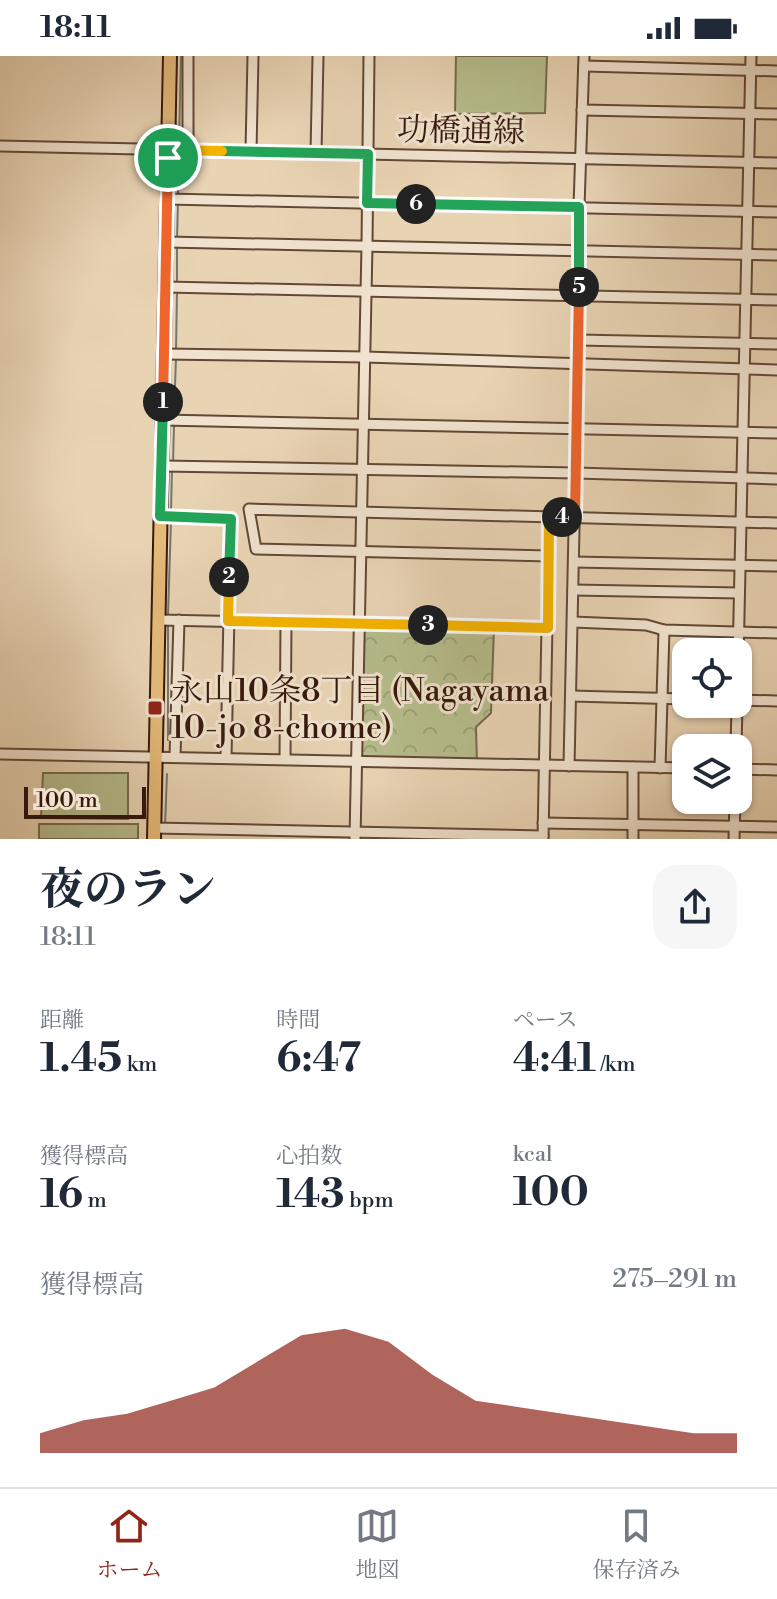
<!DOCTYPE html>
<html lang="ja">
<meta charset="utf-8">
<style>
:root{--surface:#fff;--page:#f6f6f7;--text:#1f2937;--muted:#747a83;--line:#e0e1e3;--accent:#8f2418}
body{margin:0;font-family:"Libre Bodoni","Noto Serif JP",serif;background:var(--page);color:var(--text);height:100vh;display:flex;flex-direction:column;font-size:30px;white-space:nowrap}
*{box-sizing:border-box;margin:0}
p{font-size:26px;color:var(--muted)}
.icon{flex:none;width:44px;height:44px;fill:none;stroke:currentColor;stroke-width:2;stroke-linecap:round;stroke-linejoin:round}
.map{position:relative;height:783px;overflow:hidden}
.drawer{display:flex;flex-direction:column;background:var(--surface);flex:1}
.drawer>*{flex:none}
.fabs{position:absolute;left:672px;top:582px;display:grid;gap:16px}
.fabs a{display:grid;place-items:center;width:80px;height:80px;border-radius:16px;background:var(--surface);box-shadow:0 2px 6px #0004;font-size:40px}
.scale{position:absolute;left:24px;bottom:20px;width:122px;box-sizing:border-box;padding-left:8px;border:4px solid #37190d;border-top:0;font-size:22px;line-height:28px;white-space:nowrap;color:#37190d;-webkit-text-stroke:6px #f0e2ce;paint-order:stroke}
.pin{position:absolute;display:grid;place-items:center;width:68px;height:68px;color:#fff;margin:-34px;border:4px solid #fff;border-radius:50%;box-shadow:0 2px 8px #0007}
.km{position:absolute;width:40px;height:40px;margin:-20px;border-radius:50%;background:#222;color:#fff;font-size:22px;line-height:40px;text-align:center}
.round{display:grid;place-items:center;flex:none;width:84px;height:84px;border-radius:24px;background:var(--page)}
.overview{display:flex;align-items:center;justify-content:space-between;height:136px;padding:0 40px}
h1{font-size:44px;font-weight:700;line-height:60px}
.metrics{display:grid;grid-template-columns:repeat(3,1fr);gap:12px;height:136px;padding:8px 40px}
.metrics div{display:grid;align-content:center}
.metrics b{font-size:40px;font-weight:700}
.metrics small{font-size:22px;font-weight:400}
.metrics p{font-size:22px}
.chart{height:224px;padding:16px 40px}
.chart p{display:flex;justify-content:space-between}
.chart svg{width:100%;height:144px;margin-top:8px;fill:var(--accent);opacity:.7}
.status{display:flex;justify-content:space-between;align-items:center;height:56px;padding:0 40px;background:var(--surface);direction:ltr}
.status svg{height:22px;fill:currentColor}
.dock{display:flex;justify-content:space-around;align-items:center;height:112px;border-top:2px solid var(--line);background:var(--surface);font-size:22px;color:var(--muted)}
.dock a{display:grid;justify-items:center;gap:4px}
.dock .selected{color:var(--accent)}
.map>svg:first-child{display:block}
.grass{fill:#b6bc8c;stroke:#766a4c;stroke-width:2}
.park{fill:url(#park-crowns);stroke:#766a4c;stroke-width:2}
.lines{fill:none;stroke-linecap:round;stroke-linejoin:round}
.stream{stroke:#727772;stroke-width:2}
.minor-casing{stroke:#634836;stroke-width:13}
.major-casing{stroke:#37190d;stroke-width:16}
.minor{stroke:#f0e2ce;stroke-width:9}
.major{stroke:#e4ba7a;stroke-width:12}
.split-1-casing{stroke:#fff;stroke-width:16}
.split-2-casing{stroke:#fff;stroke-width:16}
.split-3-casing{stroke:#fff;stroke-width:16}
.split-4-casing{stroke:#fff;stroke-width:16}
.split-5-casing{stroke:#fff;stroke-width:16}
.split-6-casing{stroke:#fff;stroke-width:16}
.split-7-casing{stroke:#fff;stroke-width:16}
.split-8-casing{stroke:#fff;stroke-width:16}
.split-1{stroke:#f0652b;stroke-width:10}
.split-2{stroke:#22a559;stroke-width:10}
.split-3{stroke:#f5b400;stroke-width:10}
.split-4{stroke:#f5b400;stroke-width:10}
.split-5{stroke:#f0652b;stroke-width:10}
.split-6{stroke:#22a559;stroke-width:10}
.split-7{stroke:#22a559;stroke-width:10}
.split-8{stroke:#f5b400;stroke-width:10}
.poi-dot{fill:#8f2418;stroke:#f0e2ce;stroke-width:3}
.labels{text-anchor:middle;stroke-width:6;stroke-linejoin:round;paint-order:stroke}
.street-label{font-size:32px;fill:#37190d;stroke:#f0e2ce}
.poi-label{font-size:32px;fill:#37190d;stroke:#f0e2ce;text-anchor:start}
</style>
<div class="status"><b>18:11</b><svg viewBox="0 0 49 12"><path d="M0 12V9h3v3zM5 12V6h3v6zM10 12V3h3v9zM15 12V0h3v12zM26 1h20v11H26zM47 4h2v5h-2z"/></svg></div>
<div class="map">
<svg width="777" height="783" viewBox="0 0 777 783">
<defs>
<pattern id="park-crowns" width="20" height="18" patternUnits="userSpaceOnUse" patternTransform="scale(2)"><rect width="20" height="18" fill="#b6bc8c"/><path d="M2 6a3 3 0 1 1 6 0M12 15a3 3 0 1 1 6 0" fill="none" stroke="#9da178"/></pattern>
</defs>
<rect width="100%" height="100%" fill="#e8d3b3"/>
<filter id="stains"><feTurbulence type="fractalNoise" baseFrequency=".0025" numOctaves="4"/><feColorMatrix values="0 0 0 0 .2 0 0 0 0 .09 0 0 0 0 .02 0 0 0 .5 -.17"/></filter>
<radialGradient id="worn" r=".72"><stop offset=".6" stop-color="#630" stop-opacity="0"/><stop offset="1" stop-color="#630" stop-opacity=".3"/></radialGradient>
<g class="grass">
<path d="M456,0h91l-2,57 -90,1z"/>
<path d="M43,717h85v46l-87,-1z"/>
<rect x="39" y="768" width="99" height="15"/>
</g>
<path class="park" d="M359,567l135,4 -3,86 -15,14 1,36 -120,-2z"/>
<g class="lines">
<g class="stream">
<path d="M179,85l2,-85"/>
<path d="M178,139v-35"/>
<path d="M177,183l1,-37"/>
<path d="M177,227v-37"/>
<path d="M176,295l1,-61"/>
<path d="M174,359l2,-57"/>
<path d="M173,407l1,-37"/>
<path d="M171,455l1,-42"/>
<path d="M168,559l3,-94"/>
<path d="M168,684v-115"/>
<path d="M165,770l2,-52"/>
</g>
<defs>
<g id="minor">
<path d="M584,10l193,5"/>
<path d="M582,54l195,4"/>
<path d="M0,90l777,17"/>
<path d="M188,94v-94"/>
<path d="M251,95l2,-95"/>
<path d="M316,97l2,-97"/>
<path d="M167,143l610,13"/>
<path d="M167,186l610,13"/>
<path d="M166,231l611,13"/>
<path d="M578,284l199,4"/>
<path d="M164,298l201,3 412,13"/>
<path d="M163,364l614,13"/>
<path d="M162,410l414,7 201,6"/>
<path d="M160,460l71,3 -5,239"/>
<path d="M549,500l-293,-7 -7,-40 528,14"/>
<path d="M574,506l203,4"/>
<path d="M573,534l166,3"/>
<path d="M159,564l389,8"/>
<path d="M573,566l73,3 18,5 113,3"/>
<path d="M738,606l13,-606"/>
<path d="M571,640l115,3"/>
<path d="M738,644l39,1"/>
<path d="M736,692l1,-44"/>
<path d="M0,698l686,14"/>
<path d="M175,701l4,-137"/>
<path d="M285,703l1,-137"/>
<path d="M569,710l9,-426 1,-133 5,-151"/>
<path d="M660,712l4,-138"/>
<path d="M738,713l39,1"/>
<path d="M543,767l234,4"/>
<path d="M154,772l389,8"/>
<path d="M355,783l12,-594 2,-189"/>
<path d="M543,783l6,-322"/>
<path d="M633,783v-72"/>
<path d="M734,783l1,-39"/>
</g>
<path id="major" d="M154,783l16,-783"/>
</defs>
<use href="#minor" class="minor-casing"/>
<use href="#major" class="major-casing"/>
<use href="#minor" class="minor"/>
<use href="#major" class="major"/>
</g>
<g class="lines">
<defs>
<path id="split-1" d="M163,346l5,-244"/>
<path id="split-2" d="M163,346l-3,114 71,3 -2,58"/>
<path id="split-3" d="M229,521l-1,44 200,4"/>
<path id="split-4" d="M428,569l120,3 1,-111h13"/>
<path id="split-5" d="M562,461h13l4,-230"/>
<path id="split-6" d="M416,148l163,3v80"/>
<path id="split-7" d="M222,95l146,3 -1,49 49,1"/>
<path id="split-8" d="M168,102l1,-8 53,1"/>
</defs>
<use href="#split-1" class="split-1-casing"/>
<use href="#split-2" class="split-2-casing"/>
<use href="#split-3" class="split-3-casing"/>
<use href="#split-4" class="split-4-casing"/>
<use href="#split-5" class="split-5-casing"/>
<use href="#split-6" class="split-6-casing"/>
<use href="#split-7" class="split-7-casing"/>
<use href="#split-8" class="split-8-casing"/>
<use href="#split-1" class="split-1"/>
<use href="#split-2" class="split-2"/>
<use href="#split-3" class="split-3"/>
<use href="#split-4" class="split-4"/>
<use href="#split-5" class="split-5"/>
<use href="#split-6" class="split-6"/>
<use href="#split-7" class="split-7"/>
<use href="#split-8" class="split-8"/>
</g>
<rect class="poi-dot" x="147" y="644" width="16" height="16" rx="4"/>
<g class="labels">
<g class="street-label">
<text transform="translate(461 74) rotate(1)" y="11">功橋通線</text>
</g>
<g class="poi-label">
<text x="171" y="645">永山10条8丁目 (Nagayama<tspan x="171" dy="37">10-jo 8-chome)</tspan></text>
</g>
</g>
<rect width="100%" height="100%" filter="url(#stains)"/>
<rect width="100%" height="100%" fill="url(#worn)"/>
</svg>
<div class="fabs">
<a><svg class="icon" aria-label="locate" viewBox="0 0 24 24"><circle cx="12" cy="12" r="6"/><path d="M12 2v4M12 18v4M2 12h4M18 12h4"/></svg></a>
<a><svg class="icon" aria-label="layers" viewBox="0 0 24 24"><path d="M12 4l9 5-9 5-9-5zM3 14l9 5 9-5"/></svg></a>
</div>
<div class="scale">100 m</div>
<div class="pin" style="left:168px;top:102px;background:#1e9e55"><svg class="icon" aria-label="arrive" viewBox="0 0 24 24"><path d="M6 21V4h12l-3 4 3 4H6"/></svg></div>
<b class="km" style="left:163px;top:346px">1</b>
<b class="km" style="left:229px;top:521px">2</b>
<b class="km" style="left:428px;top:569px">3</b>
<b class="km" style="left:562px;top:461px">4</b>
<b class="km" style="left:579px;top:231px">5</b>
<b class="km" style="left:416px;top:148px">6</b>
</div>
<section class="drawer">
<div class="overview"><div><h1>夜のラン</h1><p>18:11</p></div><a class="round"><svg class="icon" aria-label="share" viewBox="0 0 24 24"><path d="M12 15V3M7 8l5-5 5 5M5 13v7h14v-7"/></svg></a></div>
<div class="metrics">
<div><p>距離</p><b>1.45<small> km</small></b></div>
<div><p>時間</p><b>6:47</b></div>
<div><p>ペース</p><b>4:41<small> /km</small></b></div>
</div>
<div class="metrics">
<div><p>獲得標高</p><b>16<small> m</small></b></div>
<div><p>心拍数</p><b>143<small> bpm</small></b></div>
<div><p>kcal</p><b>100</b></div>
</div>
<div class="chart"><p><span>獲得標高</span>275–291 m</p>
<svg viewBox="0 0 160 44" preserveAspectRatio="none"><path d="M0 44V38L10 34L20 32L30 28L40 24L50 16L60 8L70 6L80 10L90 20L100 28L110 30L120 32L130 34L140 36L150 38L160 38V44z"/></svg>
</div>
</section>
<nav class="dock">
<a class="selected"><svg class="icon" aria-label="home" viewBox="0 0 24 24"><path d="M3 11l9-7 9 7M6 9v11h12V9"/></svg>ホーム</a>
<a><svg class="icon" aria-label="map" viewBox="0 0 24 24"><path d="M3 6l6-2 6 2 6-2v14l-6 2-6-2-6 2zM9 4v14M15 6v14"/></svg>地図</a>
<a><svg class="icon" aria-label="saved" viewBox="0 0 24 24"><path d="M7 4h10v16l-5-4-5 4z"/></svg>保存済み</a>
</nav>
